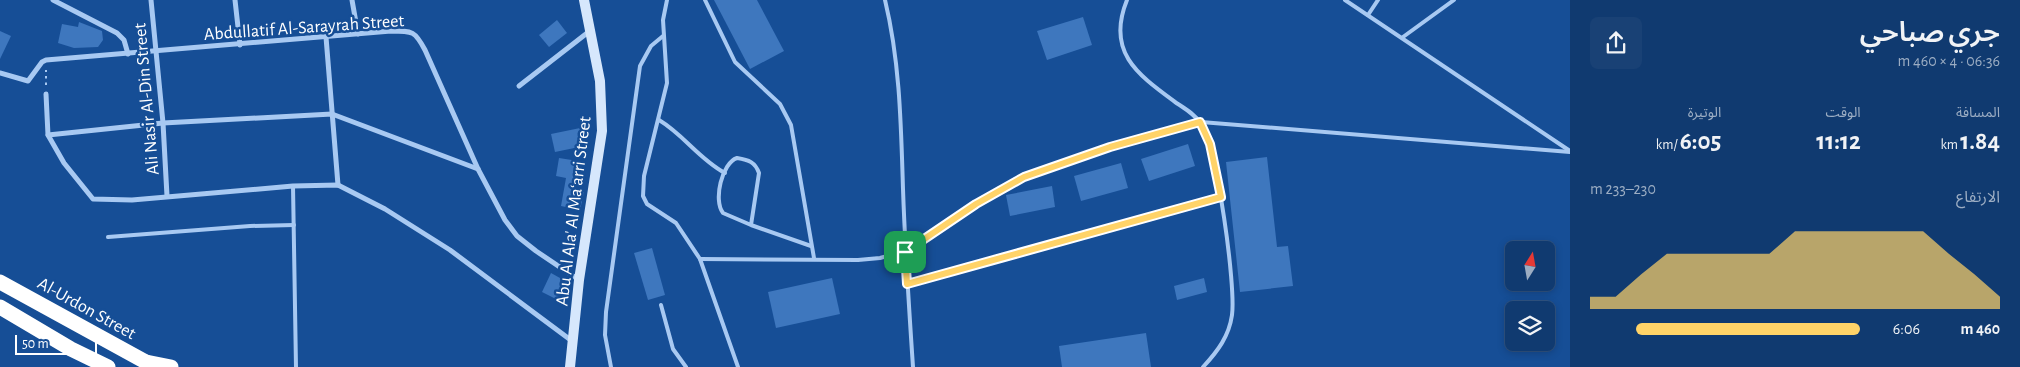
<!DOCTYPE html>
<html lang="ar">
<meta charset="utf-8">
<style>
:root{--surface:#103a70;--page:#194175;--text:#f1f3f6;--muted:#9cadc3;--line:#305483;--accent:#ffd368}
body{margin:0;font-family:"Alegreya Sans","Noto Sans Arabic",sans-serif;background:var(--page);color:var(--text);direction:rtl;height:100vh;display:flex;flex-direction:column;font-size:19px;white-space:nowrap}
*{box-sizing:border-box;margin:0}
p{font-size:16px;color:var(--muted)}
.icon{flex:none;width:28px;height:28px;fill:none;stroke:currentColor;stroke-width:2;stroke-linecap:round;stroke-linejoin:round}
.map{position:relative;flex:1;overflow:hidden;direction:ltr}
.side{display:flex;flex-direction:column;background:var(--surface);width:450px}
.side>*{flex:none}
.needle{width:32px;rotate:11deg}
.buttons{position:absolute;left:1505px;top:241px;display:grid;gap:10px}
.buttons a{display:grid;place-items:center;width:50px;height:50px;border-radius:8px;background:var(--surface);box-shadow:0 2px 8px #0003,0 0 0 1px var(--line);font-size:25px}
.scale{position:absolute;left:15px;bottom:12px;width:82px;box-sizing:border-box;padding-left:5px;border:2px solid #fff;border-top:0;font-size:14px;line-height:18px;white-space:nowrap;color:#fff;-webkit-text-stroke:4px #164e96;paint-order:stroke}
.pin{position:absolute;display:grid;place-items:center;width:42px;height:42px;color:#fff;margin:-21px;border-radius:10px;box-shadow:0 2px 8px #0006}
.round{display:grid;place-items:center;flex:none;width:52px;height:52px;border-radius:8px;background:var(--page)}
.summary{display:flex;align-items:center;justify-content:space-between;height:85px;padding:0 20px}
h1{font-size:28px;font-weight:600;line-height:38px}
.metrics{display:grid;grid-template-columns:repeat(3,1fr);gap:8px;height:85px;padding:5px 20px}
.metrics div{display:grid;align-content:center}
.metrics b{font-size:25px;font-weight:600}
.metrics small{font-size:14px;font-weight:400}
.metrics p{font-size:14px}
.chart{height:140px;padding:10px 20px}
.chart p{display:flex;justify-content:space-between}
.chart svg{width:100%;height:90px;margin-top:5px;fill:var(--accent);opacity:.7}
ul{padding:0 20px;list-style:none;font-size:16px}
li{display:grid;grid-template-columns:80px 60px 1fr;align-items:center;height:38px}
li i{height:12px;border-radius:6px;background:var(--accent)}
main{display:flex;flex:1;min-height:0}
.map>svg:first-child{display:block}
.building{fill:#3e77be}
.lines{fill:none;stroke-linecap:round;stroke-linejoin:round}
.path{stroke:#a8c9f2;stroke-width:2;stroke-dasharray:2.5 4;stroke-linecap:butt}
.lane{stroke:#a8c9f2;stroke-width:4}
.street{stroke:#a8c9f2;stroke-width:5}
.secondary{stroke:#d6e7fc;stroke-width:10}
.highway{stroke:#fff;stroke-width:15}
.route-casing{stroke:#fff;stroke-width:10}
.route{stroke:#ffd368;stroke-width:6}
.labels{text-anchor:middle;stroke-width:5;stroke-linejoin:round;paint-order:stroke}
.street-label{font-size:18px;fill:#fff;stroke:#164e96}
</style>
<main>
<section class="side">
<div class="summary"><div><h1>جري صباحي</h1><p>06:36 · 4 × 460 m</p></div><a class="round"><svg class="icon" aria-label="share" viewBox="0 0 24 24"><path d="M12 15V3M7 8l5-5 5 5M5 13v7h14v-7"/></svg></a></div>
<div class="metrics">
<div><p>المسافة</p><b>1.84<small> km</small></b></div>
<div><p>الوقت</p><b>11:12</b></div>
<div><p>الوتيرة</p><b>6:05<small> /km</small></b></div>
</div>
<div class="chart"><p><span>الارتفاع</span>230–233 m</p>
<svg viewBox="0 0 160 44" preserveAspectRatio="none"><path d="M0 44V38L10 38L20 27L30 17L40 17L50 17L60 17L70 17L80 6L90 6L100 6L110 6L120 6L130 6L140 17L150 27L160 38V44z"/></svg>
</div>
<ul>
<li><b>460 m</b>6:06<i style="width:83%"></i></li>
</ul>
</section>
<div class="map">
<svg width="1570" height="367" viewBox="0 0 1570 367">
<rect width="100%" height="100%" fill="#164e96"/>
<g class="building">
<path d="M714,0h43l27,51 -34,18z"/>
<path d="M1083,17l9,28 -45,15 -10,-29z"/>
<path d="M557,20l10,13 -18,14 -10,-12z"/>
<path d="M79,22l23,9 1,9 -5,7 -24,1 -16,-5 4,-19 16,3z"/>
<path d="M0,31l11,5 -11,23z"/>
<path d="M585,127l4,18 -34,7 -4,-18z"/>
<path d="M1188,144l7,22 -46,15 -8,-22z"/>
<path d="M1267,157l10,90 11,-1 5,40 -53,6 -14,-130z"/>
<path d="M559,158l19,3 -4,29 10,2 -4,18 -19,-4 5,-28 -10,-2z"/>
<path d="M1121,163l7,25 -47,13 -7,-25z"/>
<path d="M1052,186l3,21 -45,9 -4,-21z"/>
<path d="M652,248l13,47 -17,5 -14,-47z"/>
<path d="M551,273l18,10 -9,18 -18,-9z"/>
<path d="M832,278l8,36 -64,14 -8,-36z"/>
<path d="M1204,278l3,14 -30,8 -3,-14z"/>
<path d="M1146,333l5,34h-89l-3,-21z"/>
</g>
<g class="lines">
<path class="path" d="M46,85v-15"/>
<g class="lane">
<path d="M667,0l-4,20 4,63 -23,93 -1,20 4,8 29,19 24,36 38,108"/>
<path d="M705,0l30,62 45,42 11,21 23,133"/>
<path d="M885,0c15,62 16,125 18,189 2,59 6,119 10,178"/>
<path d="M1127,0c-21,52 10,74 48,102 9,6 20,12 26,22 16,23 35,162 31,191 -3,21 -14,36 -29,52"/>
<path d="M1345,0l225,151"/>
<path d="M1368,15l10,-15"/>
<path d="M1403,37l51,-37"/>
<path d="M659,120c25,15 40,39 66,53"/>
<path d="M293,186l3,181"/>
<path d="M751,225l8,-52c-4,-11 -10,-13 -22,-15 -15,5 -24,42 -14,55l28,12 60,21"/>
<path d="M108,237l142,-11 44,-1"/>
<path d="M700,259l158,1 22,-2 25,-7 70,-47 49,-27 86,-30 91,-25 369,30"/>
<path d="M907,284l314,-87"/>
<path d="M661,305l12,44 13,18"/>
<path d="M611,367l-6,-32 1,-23 34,-246 11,-20 12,-10"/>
</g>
<g class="street">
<path d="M53,0l64,33 7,7 4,14"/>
<path d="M151,0l12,123 4,73"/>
<path d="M235,0l5,45"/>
<path d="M352,0l6,34"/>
<path d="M326,37l12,148"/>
<path d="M0,73l28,8 14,-19 4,-2 345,-29c22,0 24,0 34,19l53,119 27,51 12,16 19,15 43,29"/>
<path d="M519,86l72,-56"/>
<path d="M46,94l2,41 16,28 29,36 39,1 161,-14 45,-1 47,24 65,41 122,91"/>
<path d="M48,135l115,-12 169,-9 146,55"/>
</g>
<path class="secondary" d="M570,367l9,-87 23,-149 -2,-50 -16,-81"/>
<g class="highway">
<path d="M0,282l155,85"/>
<path d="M0,307l71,42 37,18"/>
<path d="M146,362l25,5"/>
</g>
</g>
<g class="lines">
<defs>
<path id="route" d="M1200,122l10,22 11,53 -314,87 -2,-32 71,-48 48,-27 86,-30z"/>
</defs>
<use href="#route" class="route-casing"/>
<use href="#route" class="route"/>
</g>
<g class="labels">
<g class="street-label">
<text transform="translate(304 27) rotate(-4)" y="6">Abdullatif Al-Sarayrah Street</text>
<text transform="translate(146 99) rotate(-95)" y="6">Ali Nasir Al-Din Street</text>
<text transform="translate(573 211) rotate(-83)" y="6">Abu Al Ala' Al Maʻarri Street</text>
<text transform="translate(87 308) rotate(29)" y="6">Al-Urdon Street</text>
</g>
</g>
</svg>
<div class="buttons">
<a><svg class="needle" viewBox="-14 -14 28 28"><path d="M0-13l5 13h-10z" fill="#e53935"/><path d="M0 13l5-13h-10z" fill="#9cadc3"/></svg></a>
<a><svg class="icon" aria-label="layers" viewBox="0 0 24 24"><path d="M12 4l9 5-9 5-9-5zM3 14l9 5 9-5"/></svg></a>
</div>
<div class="scale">50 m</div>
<div class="pin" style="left:905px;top:252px;background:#1e9e55"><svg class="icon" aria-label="arrive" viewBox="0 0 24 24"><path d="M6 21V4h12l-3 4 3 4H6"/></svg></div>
</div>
</main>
